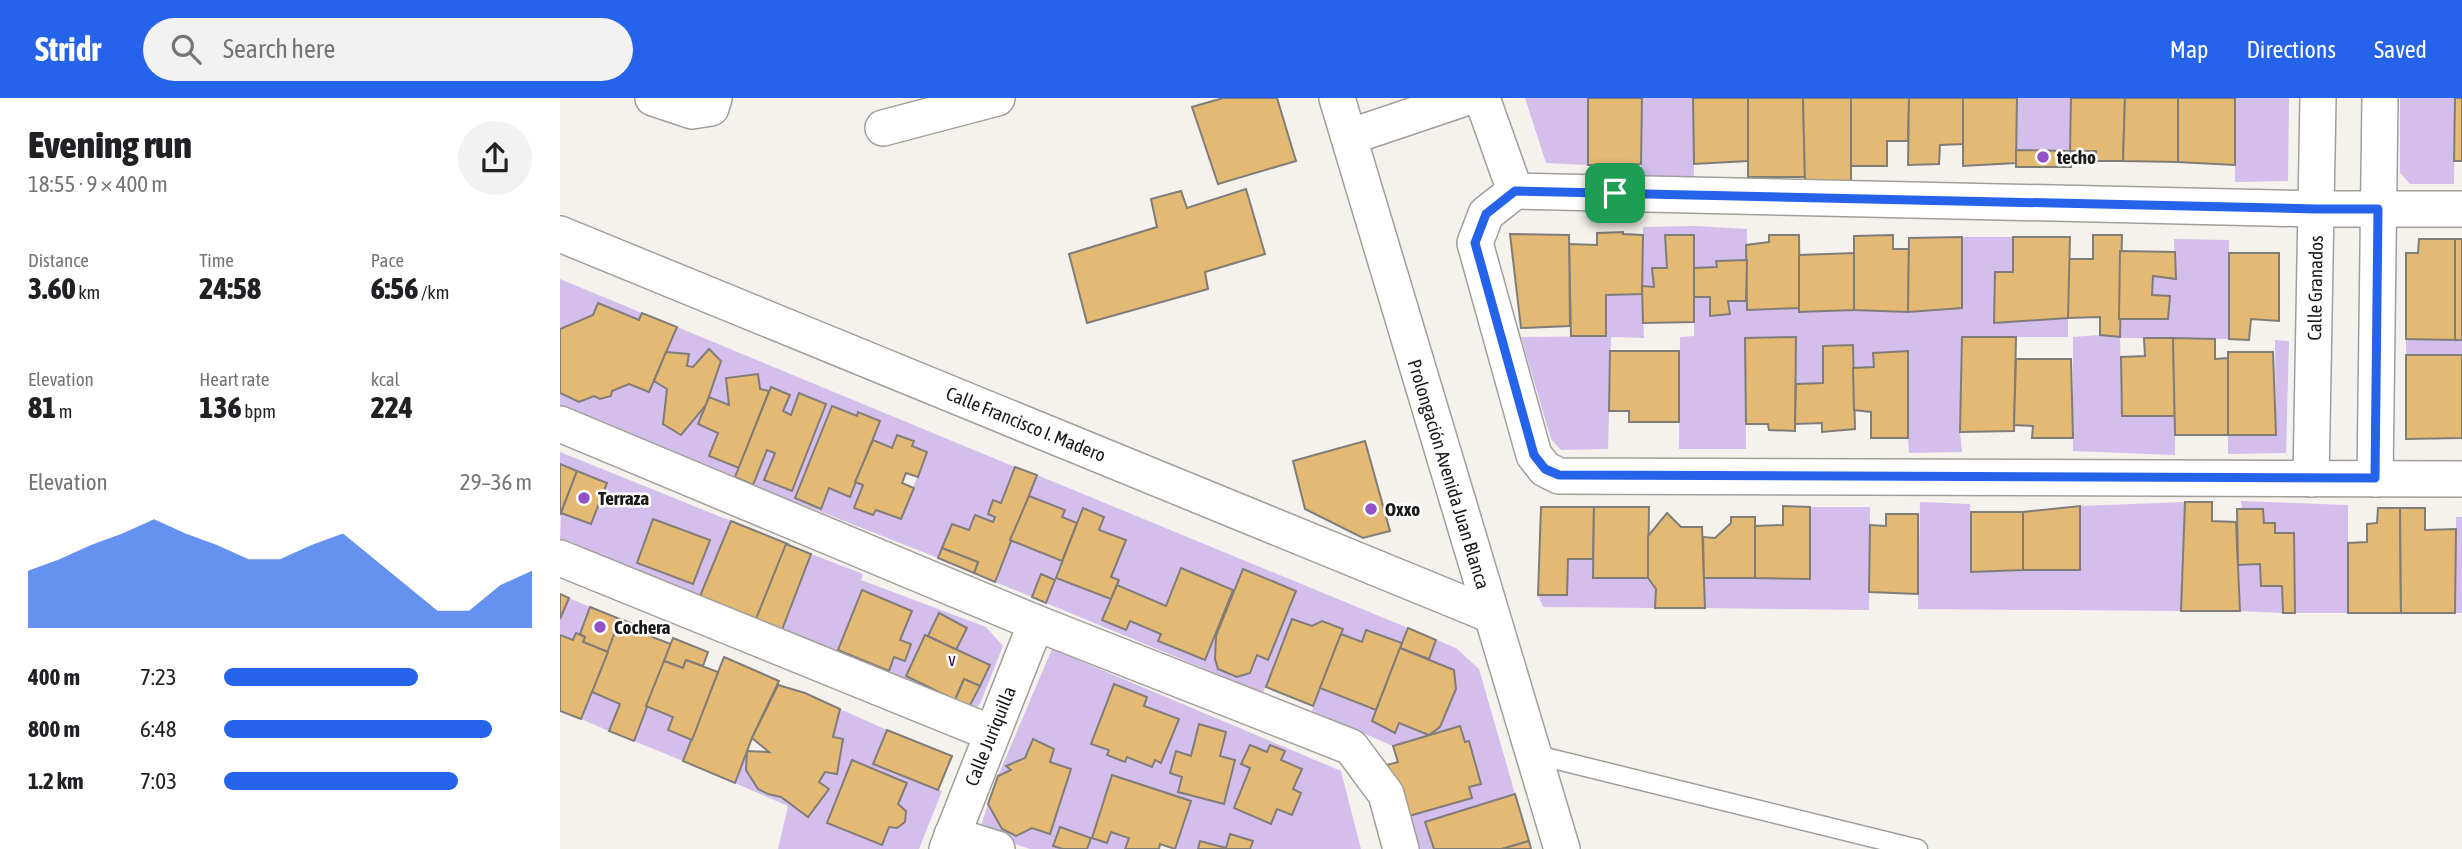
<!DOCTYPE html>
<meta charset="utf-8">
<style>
:root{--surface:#fff;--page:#f2f2f2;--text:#202124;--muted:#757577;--accent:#2563eb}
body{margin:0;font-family:"Asap Condensed",sans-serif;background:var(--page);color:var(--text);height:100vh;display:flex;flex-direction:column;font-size:26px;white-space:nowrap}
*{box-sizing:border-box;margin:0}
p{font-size:23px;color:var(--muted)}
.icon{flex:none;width:38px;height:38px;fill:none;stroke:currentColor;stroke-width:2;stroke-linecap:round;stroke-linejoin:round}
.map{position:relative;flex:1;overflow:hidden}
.sheet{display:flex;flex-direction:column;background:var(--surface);width:560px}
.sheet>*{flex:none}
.pin{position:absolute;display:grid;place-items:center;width:60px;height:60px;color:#fff;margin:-30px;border-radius:14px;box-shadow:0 4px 10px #0006}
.round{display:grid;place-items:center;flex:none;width:74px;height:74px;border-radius:37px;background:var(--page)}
.head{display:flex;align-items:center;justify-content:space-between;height:119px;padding:0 28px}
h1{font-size:38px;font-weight:800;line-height:52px}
.metrics{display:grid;grid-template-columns:repeat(3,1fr);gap:10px;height:119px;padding:7px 28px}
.metrics div{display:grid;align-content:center}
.metrics b{font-size:30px;font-weight:800}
.metrics small{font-size:19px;font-weight:400}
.metrics p{font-size:19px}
.chart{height:196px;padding:14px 28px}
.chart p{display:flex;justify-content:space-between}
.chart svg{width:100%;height:126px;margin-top:7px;fill:var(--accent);opacity:.7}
ul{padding:0 28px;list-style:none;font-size:23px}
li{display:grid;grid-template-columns:112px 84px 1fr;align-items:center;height:52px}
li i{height:18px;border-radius:9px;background:var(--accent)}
header{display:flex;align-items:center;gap:42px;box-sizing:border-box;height:98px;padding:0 35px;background:var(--accent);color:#fff}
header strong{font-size:33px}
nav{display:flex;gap:38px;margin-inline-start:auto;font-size:24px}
.search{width:490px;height:63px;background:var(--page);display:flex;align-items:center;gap:18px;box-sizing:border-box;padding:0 24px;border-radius:38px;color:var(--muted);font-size:26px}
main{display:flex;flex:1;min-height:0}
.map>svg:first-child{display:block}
.green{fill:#d4beec;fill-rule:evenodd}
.building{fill:#e4b973;stroke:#807d78;stroke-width:2}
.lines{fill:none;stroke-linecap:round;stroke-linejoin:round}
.service-casing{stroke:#a29e99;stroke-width:21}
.minor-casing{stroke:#a29e99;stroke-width:38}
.service{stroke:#fff;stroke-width:18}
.minor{stroke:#fff;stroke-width:35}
.route-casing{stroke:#fff;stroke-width:14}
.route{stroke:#2563eb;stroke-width:9}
.poi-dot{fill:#9251c7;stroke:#fff;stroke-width:2.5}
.labels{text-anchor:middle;stroke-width:5;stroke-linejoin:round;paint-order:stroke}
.poi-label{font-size:19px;font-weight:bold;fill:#1b1917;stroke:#fff;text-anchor:start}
.street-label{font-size:19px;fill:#1b1917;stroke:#fff}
.park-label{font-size:19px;fill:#3b0a5a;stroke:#fff}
</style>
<header>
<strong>Stridr</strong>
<div class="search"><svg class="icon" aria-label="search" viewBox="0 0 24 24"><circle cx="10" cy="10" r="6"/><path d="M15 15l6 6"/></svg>Search here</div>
<nav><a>Map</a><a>Directions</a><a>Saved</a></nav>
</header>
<main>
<section class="sheet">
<div class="head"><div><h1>Evening run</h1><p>18:55 · 9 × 400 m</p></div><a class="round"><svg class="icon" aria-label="share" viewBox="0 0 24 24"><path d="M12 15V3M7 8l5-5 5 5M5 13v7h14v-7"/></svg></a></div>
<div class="metrics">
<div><p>Distance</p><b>3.60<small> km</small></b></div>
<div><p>Time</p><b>24:58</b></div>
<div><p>Pace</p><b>6:56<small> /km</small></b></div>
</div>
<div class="metrics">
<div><p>Elevation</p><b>81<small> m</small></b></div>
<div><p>Heart rate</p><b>136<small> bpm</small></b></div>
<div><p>kcal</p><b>224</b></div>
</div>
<div class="chart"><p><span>Elevation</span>29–36 m</p>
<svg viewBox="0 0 160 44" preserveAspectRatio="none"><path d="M0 44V24L10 20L20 15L30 11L40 6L50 11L60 15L70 20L80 20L90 15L100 11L110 20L120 29L130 38L140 38L150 29L160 24V44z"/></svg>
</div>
<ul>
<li><b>400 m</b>7:23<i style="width:63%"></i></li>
<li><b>800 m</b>6:48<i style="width:87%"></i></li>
<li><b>1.2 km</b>7:03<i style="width:76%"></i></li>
</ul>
</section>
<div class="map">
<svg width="1902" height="751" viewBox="0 0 1902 751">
<rect width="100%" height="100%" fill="#f5f1ec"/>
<g class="green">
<path d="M965,0h63v67l-42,-2z"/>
<path d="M1082,0h51l1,81 -53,-4z"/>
<path d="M1457,0h54l-1,53 -54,-1z"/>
<path d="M1675,0h54l-1,83 -53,1z"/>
<path d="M1840,0h55l-1,86h-44l-10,-11z"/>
<path d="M1135,128l52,3v31l-30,1v6l-23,1v-33h-29l2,33h-15l2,19 -12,-1 1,-59z"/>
<path d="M1402,139h51v35h-18l-1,51 74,-5v19h-106l-2,95 2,20 -53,1 -3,-48 2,-54 -35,2 1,14 -21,1 -1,-23 -29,1v37l-27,1 -1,-47 -50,2 1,110h-67l1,-112 14,-1v-39h16v19l19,-2 -1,-13h18l1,9 53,-2v4c54,-2 107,0 161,-4z"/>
<path d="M1614,141l55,1v99l-109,-1 2,78h53v39l-102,-4v-114l27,-2 19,2v-18h49l2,-23 -18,-1 1,-19 22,2z"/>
<path d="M0,181l82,34 -3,7 -41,-17 -5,12 -33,14z"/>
<path d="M1082,196l2,44 -33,-1 -3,112 -47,1 -10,-11 -30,-102 85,-1v-41z"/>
<path d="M117,229l338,140 -14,36 -8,-3 -5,14 7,3 -2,5 -24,8 -17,-6 -14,34 -185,-73 14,-35 8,3 -10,27 27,10 34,-86 -26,-11 -9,22 -8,-4 6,-16 -18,-7 -2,3 -9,-2 -2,-15 -29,31 -20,-8 12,-35 -12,-13 -16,18 -6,-1 1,-12 -22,-2zM272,308l25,10 2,-4 21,9 -7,19 19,8 6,-13 15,6 -1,5 15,6 -26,67 -25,-9 -3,5 -19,-7 9,-23 -8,-3 -5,14 -21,-8 -9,21 -25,-11z"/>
<path d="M1846,241l56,1v15h-56z"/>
<path d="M1715,242l14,1 -3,112 -58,1v-19h48z"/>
<path d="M94,283l13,8 -4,35 18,11 25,-30 33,63 -4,9 -175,-71v-13l19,9 15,-6 6,3 10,-3 2,-5 17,-7 20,8z"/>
<path d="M0,354l171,69 -33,80 -138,-58 1,-30 30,11 16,-41 -47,-19z"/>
<path d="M477,377l371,153 -6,15 -36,-13 -4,12 -70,-23 -29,74 -217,-90 9,-23 -23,17 -37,-15 15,-42 52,21 -6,17 55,21 -9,21 24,9 4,-8 31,13 43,26 29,-70 -52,-22 -15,38 -49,-21 1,-5 -7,-3 15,-37 -27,-10 4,-13 -20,-9 -6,15 -15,-6 2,-7 -35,-14z"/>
<path d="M1681,403l107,4v108h-53l-1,-80h-19v-10h-11l-1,-14h-21z"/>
<path d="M1360,404l50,2 1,68 109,-2v-64l105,-4 -4,109 -263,-2z"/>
<path d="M1250,409h60l-1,103 -164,-2 -1,-30 105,1z"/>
<path d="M1896,419h6v96h-7z"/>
<path d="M251,456l52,20 -2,6 125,47 17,19 -23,58 -7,7 -193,-76z"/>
<path d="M1008,461h25v19h55l8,11 -1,19 -112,-1 -5,-12h29z"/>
<path d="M1700,466l22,22 1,27 -43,-2 -2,-46z"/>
<path d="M9,500l21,9 -10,27 -4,-1 -3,7 -13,-5v-16z"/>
<path d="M877,542l19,8 23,21 36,125 -89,28 8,27h-22l-10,-31 70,-20 -3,-11 12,-3 -12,-43 -4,1 -5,-15 -67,19 -81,-35 8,-23 56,22 -4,11 23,11 4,-9 30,12c20,-14 27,-42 24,-65l-24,-11z"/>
<path d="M492,551l289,122 20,78h-186l16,-48 -79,-26 -13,37 1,1 -8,25 15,5 4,-11 18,6 -4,11h-38l4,-11 -31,-11 -7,19 10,3h-33l-45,-15 -3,-11 6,-19 14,24 14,8 16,-8 18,5 21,-64 -21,-7 4,-13 -21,-10 -8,19 -18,7 4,5 -13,6zM554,586l33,13 -3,9 34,13 -17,44 -34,-6 -36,-14z"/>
<path d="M32,594l28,12 -11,27 -28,-12z"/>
<path d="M86,608l27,11 -5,14 24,9 -9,21 -49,-20z"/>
<path d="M280,611l47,21 -13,34 68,27 -23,58h-141l10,-43 -53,-23 12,-32 -1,19 12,19 10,5 13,3 27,20 20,-28 -9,-7 6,-10 12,1 6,-34 -10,-2z"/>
</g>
<g class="building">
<path d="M663,0h54l19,63 -78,23 -26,-77z"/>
<path d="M1028,0h54l-1,66 -53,1z"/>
<path d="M1133,0h55v63l-54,3z"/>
<path d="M1188,0h55l2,79h-57z"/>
<path d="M1243,0h48v84l-46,-1z"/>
<path d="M1291,0h58l-1,43h-21v25h-36z"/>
<path d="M1349,0h54v46l-23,1 -1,19 -31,1z"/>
<path d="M1403,0h54l-1,65 -53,3z"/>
<path d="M1511,0h54l-2,63h-27v-10h-26z"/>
<path d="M1565,0h53v64l-55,-1z"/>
<path d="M1618,0h57v67l-57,-3z"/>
<path d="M1895,0h7v63h-8z"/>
<path d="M1456,52l54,1 1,16h-55z"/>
<path d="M686,91l19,65 -60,18 3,17 -121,34 -18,-69 88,-27 -6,-28 30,-8 6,17z"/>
<path d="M1063,134v2l20,1 -1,59 -36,1v41h-35l-2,-92 28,1v-12z"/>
<path d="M950,136l59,1 1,91 -49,2z"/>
<path d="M1105,137h29v87l-51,1 -1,-37 12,1 -2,-19h15z"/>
<path d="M1209,137h30l1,73 -53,2 -1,-65 23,-3z"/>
<path d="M1333,137v14h16l-1,63 -54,-2v-74z"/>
<path d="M1533,137h29l-2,102 -20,-2v-18l-32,1v-59h25z"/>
<path d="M1402,139v71l-54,4 1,-74z"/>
<path d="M1453,139h57l-2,81 -74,5 1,-51h18z"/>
<path d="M1859,141h36v101l-49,-1v-86h12z"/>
<rect x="1895" y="141" width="7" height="101"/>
<path d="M1560,153l55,1 1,27 -23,-3 -1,19 18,1 -2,23h-49z"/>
<path d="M1294,155v57l-55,2v-57z"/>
<path d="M1669,155h50v68l-28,-2 -2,21 -20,-1z"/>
<path d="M1187,162l-1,41h-18l2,13 -20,2v-19h-16v-29l23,-1 -1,-6z"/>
<path d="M38,205l41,17 3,-7 35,14 -28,65 -20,-8 -17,7 -1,5 -11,3 -6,-3 -15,6 -19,-9v-64l33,-14z"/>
<path d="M1236,239l-1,94 -26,-1 -1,-6h-22l-1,-86z"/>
<path d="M1402,239h54l-2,94 -54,1z"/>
<path d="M1584,240h29l2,78h-53l-1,-59 24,-1z"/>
<path d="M1613,240l42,1v20l13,-1v77h-53z"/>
<path d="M1293,247l2,84 -33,3v-9l-27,1 1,-40 27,-1v-37z"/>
<path d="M149,251l12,12 -15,44 -25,30 -18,-11 4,-35 -13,-8 12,-29 23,2 -2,12 6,1z"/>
<path d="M1050,253h69v71h-50v-11h-20z"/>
<path d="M1348,253v87h-37v-26l-17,-2 -1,-42 21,-1 -1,-14z"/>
<path d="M1668,254h45l3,83h-48z"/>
<path d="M1846,257h56v83l-56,1z"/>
<path d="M1456,261h55l2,79h-41l1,-12 -19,-1z"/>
<path d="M198,276l2,15 9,2 -30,77 -30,-12 9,-23 -20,-9 11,-27 20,8 -3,-27z"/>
<path d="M211,289l19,8 -7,16 8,4 8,-22 27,11 -34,87 -28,-11 11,-27 -8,-3 -14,35 -18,-8z"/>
<path d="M272,308l25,10 1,-4 22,9 -30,76 -21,-9 -8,21 -26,-11z"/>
<path d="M337,337l17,6 -2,5 15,6 -9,25 -12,-4 -4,10 12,5 -13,31 -25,-9 -3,5 -19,-7 9,-23 -8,-3 18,-42 19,8z"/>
<path d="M805,343l25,90 -27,7 -58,-29 -12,-48z"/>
<path d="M0,366l17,7 -17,44z"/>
<path d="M455,369l22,8 -42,107 -21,-9 4,-11 -36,-14 10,-24 17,6 6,-15 18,7 2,-5 -7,-3 5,-14 8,3z"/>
<path d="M17,373l30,12 -16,41 -30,-11z"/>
<path d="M469,398l36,14 -3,7 15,6 -15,38 -52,-21z"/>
<path d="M1625,404h27v19l24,1 4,89h-59z"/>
<path d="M1223,408l27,1v72l-55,-1v-52l28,-1z"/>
<path d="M1520,408v64h-57v-58z"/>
<path d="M981,409h53l-1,52h-25l-1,36h-29z"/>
<path d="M1034,409h55l-1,71h-55z"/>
<path d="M523,410l21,9 -5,13 27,10 -15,37 8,3 -8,19 -55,-21z"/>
<path d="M1818,410h22l1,105h-53v-70l19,-1v-18l10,-1z"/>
<path d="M1840,410h25v22l31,-1 -1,84h-54z"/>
<path d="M1677,411h26l1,14h11v10h19l1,80h-12l-1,-27h-21l-1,-22 -22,1z"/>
<path d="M1411,414h52v58l-52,2z"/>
<path d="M1107,415l14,14h21l3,81h-50l1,-19 -8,-11v-42z"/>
<path d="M1326,416h32v80l-49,-2 1,-67 16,1z"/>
<path d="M1171,419h24v61h-51l-1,-41 12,1 16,-15z"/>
<path d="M93,421l57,21 -17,44 -56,-21z"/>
<path d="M171,423l57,23 -34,80 -56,-23z"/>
<path d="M226,446l25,10 -31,81 -26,-11z"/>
<path d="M382,450l36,14 -4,11 -36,-15z"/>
<path d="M621,470l52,22 -28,70 -47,-19 3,-7 -31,-13 -4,9 -24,-10 15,-35 49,21z"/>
<path d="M683,471l53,22 -28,69 -11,-5 -7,18 -13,4 -19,-8 -3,-10 1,-23z"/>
<path d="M481,476l14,6 -9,23 -14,-6z"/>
<path d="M302,492l50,21 -12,29 11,4 -6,17 -11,-4 -5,14 -51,-21z"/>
<path d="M0,496l9,4 -9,21z"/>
<path d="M30,509l30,12 -12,33 -25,-10 2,-5 -5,-3z"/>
<path d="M379,515l28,15 -11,22 -28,-14z"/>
<path d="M60,521l34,13 -2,5 19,7 -37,97 -25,-10 11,-27 -28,-12z"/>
<path d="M732,521l20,7 10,-5 21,8 -30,77 -47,-19z"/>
<path d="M848,530l28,12 -7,19 -29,-11z"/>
<path d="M806,532l36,13 -26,67 -56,-22 21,-54 21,8z"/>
<path d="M16,535l9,4 -2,5 25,10 -27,67 -21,-8v-76l13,5z"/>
<path d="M365,537l65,30 -10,21 -16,-7 -9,21 -49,-24z"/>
<path d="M113,540l35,14 -5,14 -17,-6 -3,8 -19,-7z"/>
<path d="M840,550l54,22 2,19 -16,38 -11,8 -30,-12 -4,10 -23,-12z"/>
<path d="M164,559l55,24 -27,57 -17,45 -52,-22z"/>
<path d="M126,562l32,12 -26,68 -24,-10 5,-13 -27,-11 18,-45 19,7z"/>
<path d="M404,581l16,7 -11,21 -14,-7z"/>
<path d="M554,586l33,13 -3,9 35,13 -18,44 -6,-3 -3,7 -25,-10 -2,5 -18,-7 2,-5 -18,-6z"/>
<path d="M218,587l27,8 35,16 -7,28 10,2 -6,35 -12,-2 -6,10 10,7 -21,28 -27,-20 -13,-3 -10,-5 -12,-19 1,-19 22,1 -17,-14z"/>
<path d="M639,626l27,8 -6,24 15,4 -11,44 -46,-12 4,-15 -12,-4 6,-22 15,5z"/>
<path d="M900,628l5,16 4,-1 12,43 -12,3 3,11 -70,20 -15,-53 11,-3 -5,-16z"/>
<path d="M327,632l65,26 -14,34 -65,-26z"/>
<path d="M473,641l21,10 -4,13 21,7 -21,65 -18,-6 -16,8 -14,-7 -14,-25 10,-28 13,-6 -5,-4 19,-8z"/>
<path d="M690,647l17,7 3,-7 15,6 -4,9 21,9 -9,20 8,4 -9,22 -15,-6 -6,15 -37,-16 16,-40 -9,-4z"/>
<path d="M292,662l55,23 -9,21 8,7 -1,11 -8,6 -8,-1 -7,18 -55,-22z"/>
<path d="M552,677l79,26 -16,48 -15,-5 -1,5h-34l4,-11 -18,-6 -4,11 -15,-5z"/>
<path d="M955,696l14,47 -27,8h-68l-9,-27z"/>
<path d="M500,729l31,11 -4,11h-24l-10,-3z"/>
<path d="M670,736l23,7 -3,8h-52l2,-8 26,7z"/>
<path d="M969,743l2,8h-29z"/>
</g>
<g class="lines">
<defs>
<path id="service" d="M973,656l385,95"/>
<g id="minor">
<path d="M93,0l39,13 19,-3 3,-10"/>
<path d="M777,0l225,751"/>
<path d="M922,0l33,93"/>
<path d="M323,30l114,-30"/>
<path d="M789,39l116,-39"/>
<path d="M955,93l-29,23 -11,29 59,212 11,14 14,7 903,3"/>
<path d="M955,93l801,18h146"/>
<path d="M0,136l931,381"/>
<path d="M0,326l476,199 315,124 35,47 15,55"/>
<path d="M1751,381l7,-381"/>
<path d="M1815,381l5,-381"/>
<path d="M0,460l431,175"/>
<path d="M392,737l45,14"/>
<path d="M387,751l89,-226"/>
</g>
</defs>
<use href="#service" class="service-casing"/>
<use href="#minor" class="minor-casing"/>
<use href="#service" class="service"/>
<use href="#minor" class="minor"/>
</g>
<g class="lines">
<defs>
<path id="route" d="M955,93l801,18h62l-3,269 -816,-3 -14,-6 -11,-14 -59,-212 11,-29z"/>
</defs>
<use href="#route" class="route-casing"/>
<use href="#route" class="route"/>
</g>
<g class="poi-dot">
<circle cx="1483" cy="59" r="7"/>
<circle cx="24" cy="400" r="7"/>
<circle cx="811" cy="411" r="7"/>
<circle cx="40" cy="529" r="7"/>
</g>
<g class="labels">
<g class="poi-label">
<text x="1497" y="66">techo</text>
<text x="38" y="407">Terraza</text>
<text x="825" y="418">Oxxo</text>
<text x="54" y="536">Cochera</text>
</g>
<g class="street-label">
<text transform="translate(1755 190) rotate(-89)" y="7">Calle Granados</text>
<text transform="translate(466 326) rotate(22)" y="7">Calle Francisco I. Madero</text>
<text transform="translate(889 376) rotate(73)" y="7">Prolongación Avenida Juan Blanca</text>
<text transform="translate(430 638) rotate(-68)" y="7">Calle Juriquilla</text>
</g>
<g class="park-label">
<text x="392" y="568">v</text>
</g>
</g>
</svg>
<div class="pin" style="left:1055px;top:95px;background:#1e9e55"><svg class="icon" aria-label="arrive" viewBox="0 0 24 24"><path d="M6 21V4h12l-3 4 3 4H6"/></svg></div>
</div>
</main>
